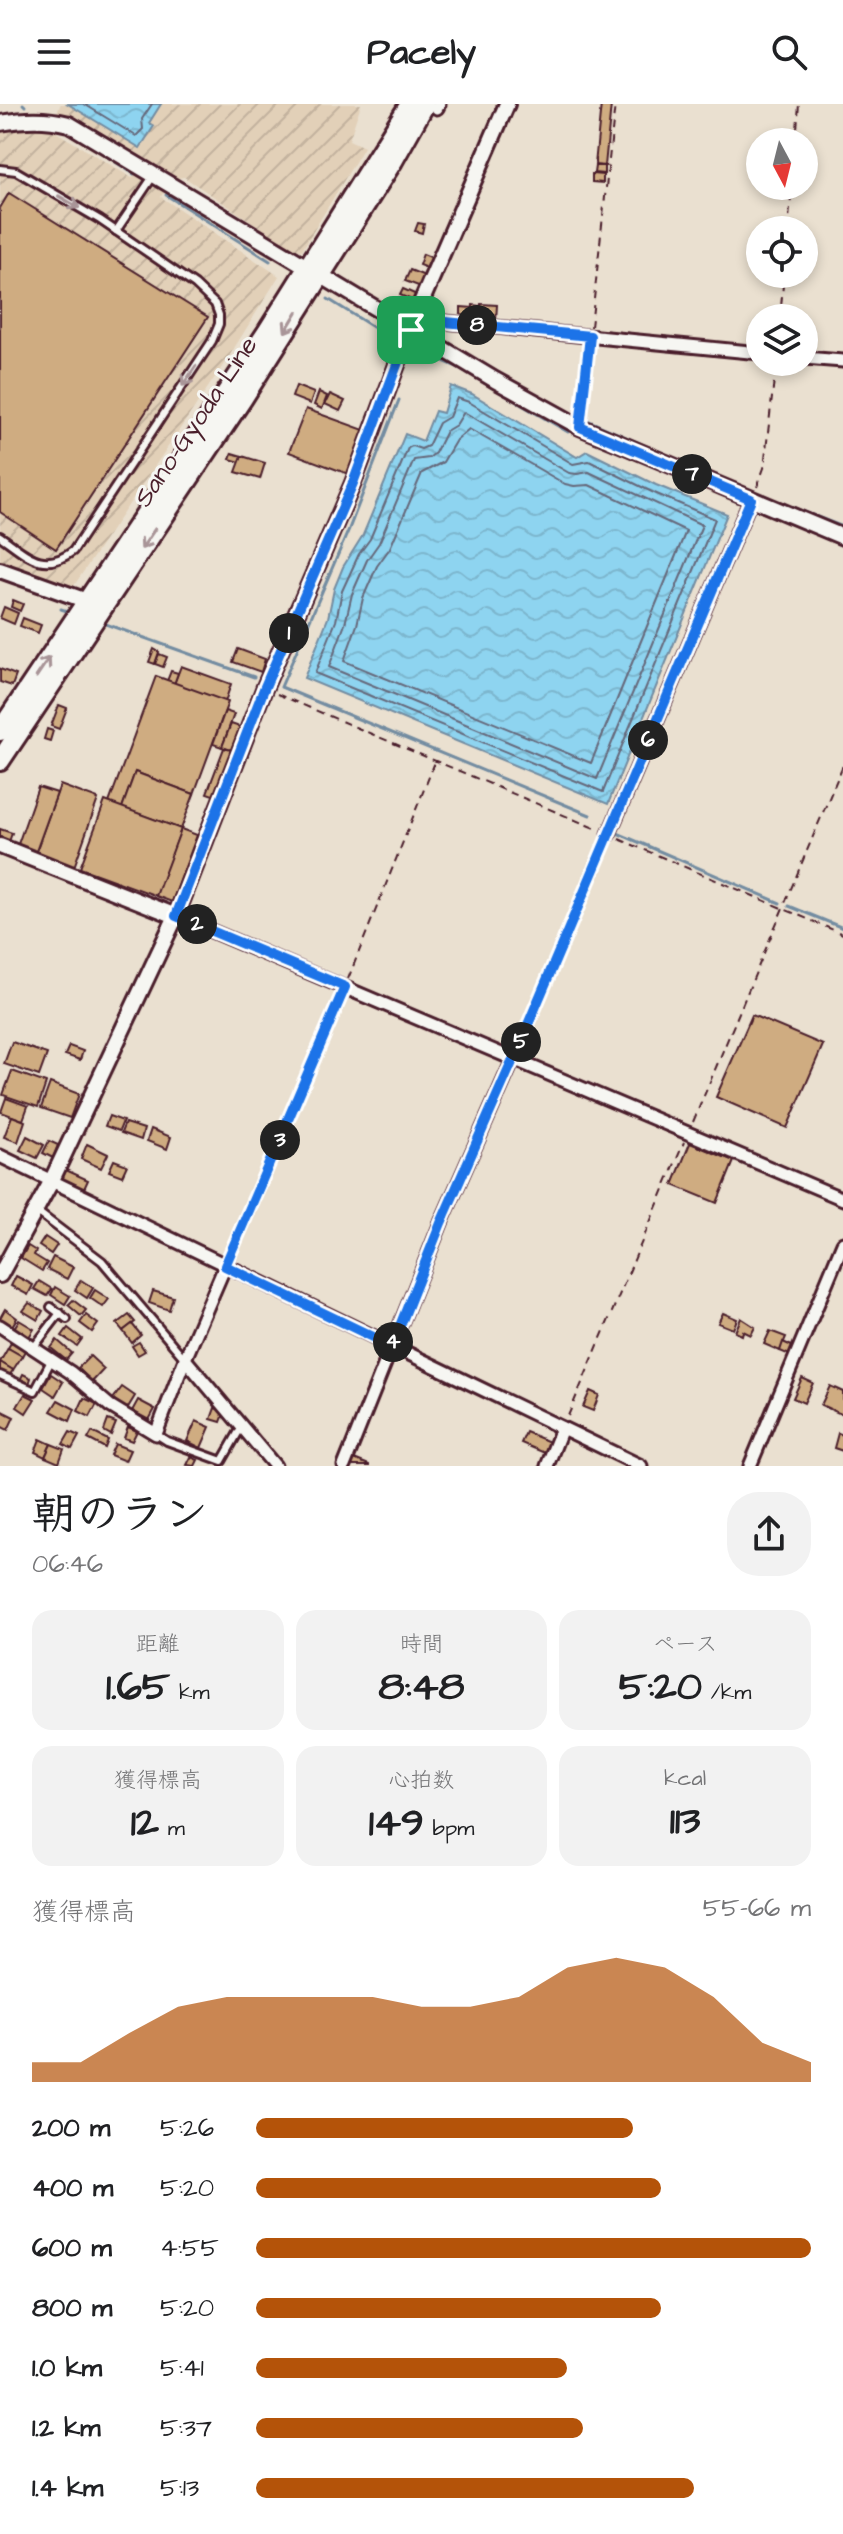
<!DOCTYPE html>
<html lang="ja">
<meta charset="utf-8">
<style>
:root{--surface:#fff;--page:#f2f2f2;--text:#202124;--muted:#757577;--accent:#b45309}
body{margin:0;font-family:"Architects Daughter","Klee One",sans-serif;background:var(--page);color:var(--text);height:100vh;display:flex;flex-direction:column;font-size:30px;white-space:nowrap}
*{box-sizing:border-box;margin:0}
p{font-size:26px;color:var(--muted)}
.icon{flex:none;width:44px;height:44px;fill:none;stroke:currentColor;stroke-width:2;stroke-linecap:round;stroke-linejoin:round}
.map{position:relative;height:1362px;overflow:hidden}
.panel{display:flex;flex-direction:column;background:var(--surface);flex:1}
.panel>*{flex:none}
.needle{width:52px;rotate:173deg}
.controls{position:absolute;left:746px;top:24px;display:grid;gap:16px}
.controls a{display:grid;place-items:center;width:72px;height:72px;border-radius:50%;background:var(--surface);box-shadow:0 4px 12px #0003;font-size:40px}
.pin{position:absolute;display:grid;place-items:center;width:68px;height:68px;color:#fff;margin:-34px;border-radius:16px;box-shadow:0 4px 12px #0006}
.km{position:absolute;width:40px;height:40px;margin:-20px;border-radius:50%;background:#222;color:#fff;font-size:22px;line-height:40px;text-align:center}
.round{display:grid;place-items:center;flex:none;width:84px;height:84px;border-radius:32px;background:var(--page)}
.head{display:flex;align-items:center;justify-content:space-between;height:136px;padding:0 32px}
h1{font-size:44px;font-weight:800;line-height:60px}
.stats{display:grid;grid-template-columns:repeat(3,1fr);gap:12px;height:136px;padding:8px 32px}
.stats div{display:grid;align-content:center;border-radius:20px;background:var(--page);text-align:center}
.stats b{font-size:40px;font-weight:800}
.stats small{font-size:22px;font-weight:400}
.stats p{font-size:22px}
.chart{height:224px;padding:16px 32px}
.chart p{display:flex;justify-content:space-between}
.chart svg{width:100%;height:144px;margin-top:8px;fill:var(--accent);opacity:.7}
ul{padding:0 32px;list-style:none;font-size:26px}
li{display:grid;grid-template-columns:128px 96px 1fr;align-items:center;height:60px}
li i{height:20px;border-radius:10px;background:var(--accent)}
header{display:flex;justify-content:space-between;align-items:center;height:104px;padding:0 32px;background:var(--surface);font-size:36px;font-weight:800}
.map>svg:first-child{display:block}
.industrial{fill:url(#industrial-furrows)}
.water{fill:url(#water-waves);stroke:#738ca1;stroke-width:2}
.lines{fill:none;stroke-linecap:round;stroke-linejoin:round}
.shore{stroke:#65677a;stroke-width:2}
.stream{stroke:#738ca1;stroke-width:3}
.building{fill:#cfac81;stroke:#4a1f2b;stroke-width:2}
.service-casing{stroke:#4a1f2b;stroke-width:12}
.minor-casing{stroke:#4a1f2b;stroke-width:17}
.tertiary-casing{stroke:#4a1f2b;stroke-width:20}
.primary-casing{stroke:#4a1f2b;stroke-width:24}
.path{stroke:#4a1f2b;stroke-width:2;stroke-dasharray:8 6;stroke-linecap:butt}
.service{stroke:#f6f6f2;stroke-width:6}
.minor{stroke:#f6f6f2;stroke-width:11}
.tertiary{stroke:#f6f6f2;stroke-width:14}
.primary{stroke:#f6f6f2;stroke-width:18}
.oneway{stroke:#a99598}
.route-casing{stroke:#fff;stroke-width:16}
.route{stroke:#1a73e8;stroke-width:10}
.labels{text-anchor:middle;stroke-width:6;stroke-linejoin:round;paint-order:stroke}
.street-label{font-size:26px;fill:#4a1f2b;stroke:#f6f6f2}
</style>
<header><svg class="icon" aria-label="menu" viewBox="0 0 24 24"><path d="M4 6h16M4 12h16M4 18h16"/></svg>Pacely<svg class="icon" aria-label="search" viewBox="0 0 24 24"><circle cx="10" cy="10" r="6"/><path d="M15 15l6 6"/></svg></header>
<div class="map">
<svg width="843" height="1362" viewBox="0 0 843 1362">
<defs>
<pattern id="industrial-furrows" width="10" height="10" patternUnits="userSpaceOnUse" patternTransform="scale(2)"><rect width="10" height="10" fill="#e2d0b8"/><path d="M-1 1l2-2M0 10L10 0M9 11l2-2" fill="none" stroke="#c3b29e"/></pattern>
<pattern id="water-waves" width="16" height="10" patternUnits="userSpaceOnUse" patternTransform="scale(2)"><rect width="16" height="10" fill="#8ed4f0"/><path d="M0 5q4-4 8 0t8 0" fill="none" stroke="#7cb6ce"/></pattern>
</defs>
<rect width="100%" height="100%" fill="#eae0d0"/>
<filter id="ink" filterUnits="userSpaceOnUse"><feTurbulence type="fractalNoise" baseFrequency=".0125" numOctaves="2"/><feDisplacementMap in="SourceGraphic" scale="16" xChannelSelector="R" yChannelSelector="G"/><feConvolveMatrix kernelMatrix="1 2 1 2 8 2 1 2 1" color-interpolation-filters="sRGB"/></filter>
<g filter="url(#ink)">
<g class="industrial">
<path d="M61,0h300l-12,36 15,7 -62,103 -9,-1 -109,-72 -13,2 -114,-67z"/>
<path d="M43,20l89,54 6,-8 28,18 -5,9 118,79 -51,82 -155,229 -73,-26v-429l23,-7z"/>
</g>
<g class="water">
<path d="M68,0h93l-12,19 5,3 -14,22z"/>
<path d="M451,282l21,8 105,63 10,-6 69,34 71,29 -119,290 -304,-126 24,-60 6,-29 9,-22 20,-32 42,-101 18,7 12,-30 8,2z"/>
</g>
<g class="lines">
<g class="shore">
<path d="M84,0l52,32 7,-7 -1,-10 10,-15"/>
<path d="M457,294l12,4 104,62 16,-3 63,31 63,27 -112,273 -288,-119 21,-52 6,-30 17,-37 11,-15 38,-91 4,-2 9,3 7,-3 11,-23 10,-6z"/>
<path d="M464,308l105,61 8,1 12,-2 113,53 -105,254 -268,-112 16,-43 7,-30 15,-34 12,-17 35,-83 15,-2 6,-5 11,-22 10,-6z"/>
<path d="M469,325l96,55 9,2 15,-1 97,46 -95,232 -247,-102 13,-36 6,-27 14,-32 13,-18 32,-75 21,-11 13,-22z"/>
</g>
<g class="stream">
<path d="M23,0l2,2"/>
<path d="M74,31l60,39"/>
<path d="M166,91l104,66"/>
<path d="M328,195l69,43"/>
<path d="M418,246l41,18 109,64"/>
<path d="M399,296l-50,129 -68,158 309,128"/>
<path d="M576,311l148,65"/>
<path d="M761,391l82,32"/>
<path d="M61,505l9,3"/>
<path d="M100,518l154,55"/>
<path d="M615,728l165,71"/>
<path d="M789,802l54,22"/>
</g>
</g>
<g class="building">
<path d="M601,0l10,1 -6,61 -10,-1z"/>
<path d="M595,62h9v8l-10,-1z"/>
<path d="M592,70l11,1v8l-11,-1z"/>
<path d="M9,89l199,124 -152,232 -56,-37v-304z"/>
<path d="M418,119l6,1 -2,9 -7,-2z"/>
<path d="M423,150l10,4 -4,11 -10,-4z"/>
<path d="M410,166l15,6 -4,11 -16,-6z"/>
<path d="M403,185l14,6 -3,6 -14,-6z"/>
<path d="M481,200l16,1 -1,16 -17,-2z"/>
<path d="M473,201l8,1 -2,13h-7z"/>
<path d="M461,203l12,1 -1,8 -11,-1z"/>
<path d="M296,282l18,7 -4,11 -18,-7z"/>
<path d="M319,288l8,4 -5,13 -8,-4z"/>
<path d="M330,290l15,7 -5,10 -15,-7z"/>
<path d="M306,305l61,22 -16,44 -62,-23z"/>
<path d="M232,349l10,3 -2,6 -10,-3z"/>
<path d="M242,352l23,7 -5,16 -24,-7z"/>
<path d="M13,496l10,4 -3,7 -9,-4z"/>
<path d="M4,503l14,6 -4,11 -14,-6z"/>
<path d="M23,514l18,7 -3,8 -18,-7z"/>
<path d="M154,545l5,3 -4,12 -6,-2z"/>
<path d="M238,545l27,10 -4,13 -28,-10z"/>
<path d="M159,550l8,3 -4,10 -8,-3z"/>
<path d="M181,562l50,18 -6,18 -51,-18z"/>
<path d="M0,565l16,6 -4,11 -12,-4z"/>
<path d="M171,567l7,2 -4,11 -7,-3z"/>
<path d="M156,572l72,26 -34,92 -59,-22 -13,36 -13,-5z"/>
<path d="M59,601l8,3 -8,21 -8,-3z"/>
<path d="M225,607l9,3 -12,33 -9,-3z"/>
<path d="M231,620l9,3 -9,23 -9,-3z"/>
<path d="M47,625l6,2 -3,10 -6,-2z"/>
<path d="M224,644l7,2 -15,46 -9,-3z"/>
<path d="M135,668l59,22 -13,35 -59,-21z"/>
<path d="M60,681l38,14 -24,68 -39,-13z"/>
<path d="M38,683l19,6 -22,61 -18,-7z"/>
<path d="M105,697l76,28 -24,67 -77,-28z"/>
<path d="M0,725l12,4 -3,9 -9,-4z"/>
<path d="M181,725l16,6 -25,67 -16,-6z"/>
<path d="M752,911l71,30 -36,83 -71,-31z"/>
<path d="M12,938l35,12 -8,22 -35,-12z"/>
<path d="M69,942l14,5 -3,9 -15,-5z"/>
<path d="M12,967l34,12 -8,24 -35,-12z"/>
<path d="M50,979l29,11 -9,24 -29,-10z"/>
<path d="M6,994l22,8 -5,14 -22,-8z"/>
<path d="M12,1012l13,5 -7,21 -14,-5z"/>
<path d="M109,1012l14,5 -4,10 -14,-5z"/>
<path d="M125,1019l19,6 -3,11 -20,-7z"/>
<path d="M151,1025l20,8 -4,12 -20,-8z"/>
<path d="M27,1032l17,9 -7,13 -17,-8z"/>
<path d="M49,1037l9,4 -5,13 -10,-5z"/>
<path d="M690,1039l44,18 -17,42 -44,-18z"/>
<path d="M87,1040l21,10 -7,14 -20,-9z"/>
<path d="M114,1056l13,5 -5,11 -13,-5z"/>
<path d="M66,1066l22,10 -5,11 -22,-10z"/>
<path d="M45,1133l12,8 -6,9 -12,-8z"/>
<path d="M28,1142l8,5 -2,4 13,8 -5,8 -21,-13z"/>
<path d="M53,1153l20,10 -6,12 -20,-10z"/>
<path d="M16,1172l17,9 -5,10 -17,-9z"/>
<path d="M81,1176l12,8 -6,10 -12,-8z"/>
<path d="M39,1177l13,8 -5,7 -13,-7z"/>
<path d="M55,1183l15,9 -5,8 -14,-9z"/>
<path d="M95,1186l14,9 -6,8 -13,-9z"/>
<path d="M153,1187l20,6 -4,13 -20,-7z"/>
<path d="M73,1196l13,10 -5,6 -13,-11z"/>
<path d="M29,1199l14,8 -5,9 -15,-9z"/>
<path d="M5,1205l12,9 -5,8 -12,-8z"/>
<path d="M723,1209l14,6 -4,10 -15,-6z"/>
<path d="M86,1211l12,9 -6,8 -12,-9z"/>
<path d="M129,1211l6,7 -12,9 -6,-7z"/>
<path d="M741,1214l14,9 -4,8 -8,-4 -1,4 -7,-3z"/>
<path d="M19,1216l15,9 -5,8 -15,-9z"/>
<path d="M132,1220l9,11 -9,8 -9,-12z"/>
<path d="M68,1224l14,11 -5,7 -15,-10z"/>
<path d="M770,1227l16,6 -6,14 -16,-7z"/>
<path d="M57,1236l15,13 -6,7 -15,-12z"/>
<path d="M12,1237l14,8 -4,7 -14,-8z"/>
<path d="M139,1238l6,9 -7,4 -6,-9z"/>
<path d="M783,1238l13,6 -4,8 -12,-5z"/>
<path d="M8,1244l14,8 -9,14 -13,-8z"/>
<path d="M90,1252l14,13 -12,13 -14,-14z"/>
<path d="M0,1258l13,8 -5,8 -8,-5z"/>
<path d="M23,1270l8,4 -2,6 -9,-4z"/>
<path d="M51,1270l12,8 -8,14 -12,-8z"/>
<path d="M802,1274l11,5 -9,20 -11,-5z"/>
<path d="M830,1282l13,6v23l-22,-10z"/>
<path d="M122,1283l13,9 -8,13 -14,-10z"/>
<path d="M590,1287l9,4 -6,16 -10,-4z"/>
<path d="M25,1290l10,5 -9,14 -9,-6z"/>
<path d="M84,1294l13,6 -7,13 -12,-6z"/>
<path d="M58,1296l17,9 -5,12 -19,-10z"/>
<path d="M138,1296l17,9 -6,11 -17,-9z"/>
<path d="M215,1304l10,3 -4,11 -10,-3z"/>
<path d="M0,1306l14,7 -6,13 -8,-4z"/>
<path d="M108,1316l8,3 -5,12 -7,-4z"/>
<path d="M196,1317l14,6 -9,21 -14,-7z"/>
<path d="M128,1323l9,4 -5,10 -8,-3z"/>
<path d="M70,1328l9,4 -7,13 -9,-5z"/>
<path d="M92,1328l16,8 -3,8 -17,-9z"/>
<path d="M526,1328l26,11 -5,11 -26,-11z"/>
<path d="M838,1329l5,2v16l-9,-3z"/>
<path d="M40,1335l11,5 -6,13 -10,-5z"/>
<path d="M51,1340l13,5 -5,14 -14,-6z"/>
<path d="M115,1340l15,6 -5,11 -15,-6z"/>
<path d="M191,1353l7,3 -3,6 -8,-1z"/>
<path d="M354,1355l15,6v1h-18z"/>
</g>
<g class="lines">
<defs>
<g id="service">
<path d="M0,65l16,2 84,49 95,65 20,19 4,11v9l-7,17 -139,210c-30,23 -47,3 -73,-15"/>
<path d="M116,127l38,-56"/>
<path d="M35,1106l67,51 83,98"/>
<path d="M51,1203l16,12"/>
<path d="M34,1243l26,-34"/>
<path d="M0,1271l35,16 17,-32"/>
<path d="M156,1330l11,7 55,20 16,-28 5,-5"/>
</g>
<g id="minor">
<path d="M437,4l2,-4"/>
<path d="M414,215l346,34"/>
<path d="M804,254l39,3"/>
<path d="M609,730l142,-335"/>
<path d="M176,812l667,283"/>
<path d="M0,1052l641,310"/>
<path d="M0,1222l70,46 40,34 46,28 29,-75 40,-93"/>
<path d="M185,1255l90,107"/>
<path d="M344,1362l97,-243 72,-163"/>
<path d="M547,1362l15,-38"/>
<path d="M750,1362l93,-223"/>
</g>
<g id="tertiary">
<path d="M0,19c25,-4 45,-5 69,1l426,256 85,47 263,110"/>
<path d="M0,466l87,31"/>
<path d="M0,742l176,70"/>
<path d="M0,1171l51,-93 125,-266 88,-227 89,-206 61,-164 93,-215"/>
</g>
<g id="primary">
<path d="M0,627l267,-399 143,-228"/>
<path d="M0,657l243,-363 150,-237 32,-57"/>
</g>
</defs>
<use href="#service" class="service-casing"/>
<use href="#minor" class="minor-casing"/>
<use href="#tertiary" class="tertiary-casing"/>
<use href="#primary" class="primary-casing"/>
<g class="path">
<path d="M796,38l3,-38"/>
<path d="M788,126l4,-44"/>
<path d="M780,214l4,-44"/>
<path d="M591,223l24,-223"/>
<path d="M582,310l7,-65"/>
<path d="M757,383l7,-19 12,-106"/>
<path d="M277,590l322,136"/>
<path d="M619,735l224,95"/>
<path d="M348,875l87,-217"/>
<path d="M518,944l87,-204"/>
<path d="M693,1018l150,-357"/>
<path d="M230,1150l110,-255"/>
<path d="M568,1312l116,-274"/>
</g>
<use href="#service" class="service"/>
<use href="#minor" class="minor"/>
<use href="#tertiary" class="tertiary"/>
<use href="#primary" class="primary"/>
</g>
<defs><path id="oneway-shaft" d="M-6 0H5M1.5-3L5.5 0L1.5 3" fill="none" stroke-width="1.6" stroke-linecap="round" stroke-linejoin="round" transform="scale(2)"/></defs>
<g class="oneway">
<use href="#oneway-shaft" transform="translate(69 98) rotate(30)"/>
<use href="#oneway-shaft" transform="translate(291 218) rotate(121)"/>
<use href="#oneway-shaft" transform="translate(189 272) rotate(124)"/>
<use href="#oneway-shaft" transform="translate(148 435) rotate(124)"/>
<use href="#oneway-shaft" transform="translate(43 563) rotate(-56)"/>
</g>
</g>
<g class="lines" filter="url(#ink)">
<defs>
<path id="route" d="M414,215l176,17 -10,91 171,72 -238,561 -72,163 -49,123 -167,-80 120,-279 -169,-71 88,-227 89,-206z"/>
</defs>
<use href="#route" class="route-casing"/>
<use href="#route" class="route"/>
</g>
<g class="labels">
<g class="street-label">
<text transform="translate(195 317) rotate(-56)" y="9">Sano-Gyoda Line</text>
</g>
</g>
</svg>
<div class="controls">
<a><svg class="needle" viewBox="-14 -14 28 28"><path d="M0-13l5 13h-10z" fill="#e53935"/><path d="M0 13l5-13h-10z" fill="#757577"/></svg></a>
<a><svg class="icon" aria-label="locate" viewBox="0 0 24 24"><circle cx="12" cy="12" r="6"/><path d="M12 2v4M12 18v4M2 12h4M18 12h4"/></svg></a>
<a><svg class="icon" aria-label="layers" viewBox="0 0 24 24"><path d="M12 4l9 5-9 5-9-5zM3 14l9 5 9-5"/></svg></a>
</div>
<div class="pin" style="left:411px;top:226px;background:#1e9e55"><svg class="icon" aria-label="arrive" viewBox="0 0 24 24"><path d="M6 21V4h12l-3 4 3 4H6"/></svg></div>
<b class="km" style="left:289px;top:529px">1</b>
<b class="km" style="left:197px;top:820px">2</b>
<b class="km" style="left:280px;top:1036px">3</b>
<b class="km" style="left:393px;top:1238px">4</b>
<b class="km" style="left:521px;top:938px">5</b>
<b class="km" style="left:648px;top:636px">6</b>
<b class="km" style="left:692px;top:370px">7</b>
<b class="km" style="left:477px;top:221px">8</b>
</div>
<section class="panel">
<div class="head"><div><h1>朝のラン</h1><p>06:46</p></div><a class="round"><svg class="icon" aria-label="share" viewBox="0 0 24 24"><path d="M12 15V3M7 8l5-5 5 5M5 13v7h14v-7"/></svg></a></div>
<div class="stats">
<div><p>距離</p><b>1.65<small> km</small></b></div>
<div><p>時間</p><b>8:48</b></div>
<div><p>ペース</p><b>5:20<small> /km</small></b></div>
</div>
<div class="stats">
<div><p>獲得標高</p><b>12<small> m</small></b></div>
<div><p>心拍数</p><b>149<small> bpm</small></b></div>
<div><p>kcal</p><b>113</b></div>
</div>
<div class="chart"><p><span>獲得標高</span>55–66 m</p>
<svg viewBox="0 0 160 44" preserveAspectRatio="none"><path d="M0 44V38L10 38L20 29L30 21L40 18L50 18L60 18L70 18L80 21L90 21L100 18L110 9L120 6L130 9L140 18L150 32L160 38V44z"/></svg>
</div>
<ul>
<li><b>200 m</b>5:26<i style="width:68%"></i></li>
<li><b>400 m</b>5:20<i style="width:73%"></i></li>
<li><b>600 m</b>4:55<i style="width:100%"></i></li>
<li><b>800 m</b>5:20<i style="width:73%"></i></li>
<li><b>1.0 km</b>5:41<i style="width:56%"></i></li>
<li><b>1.2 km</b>5:37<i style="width:59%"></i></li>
<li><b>1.4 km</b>5:13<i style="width:79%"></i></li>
</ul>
</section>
